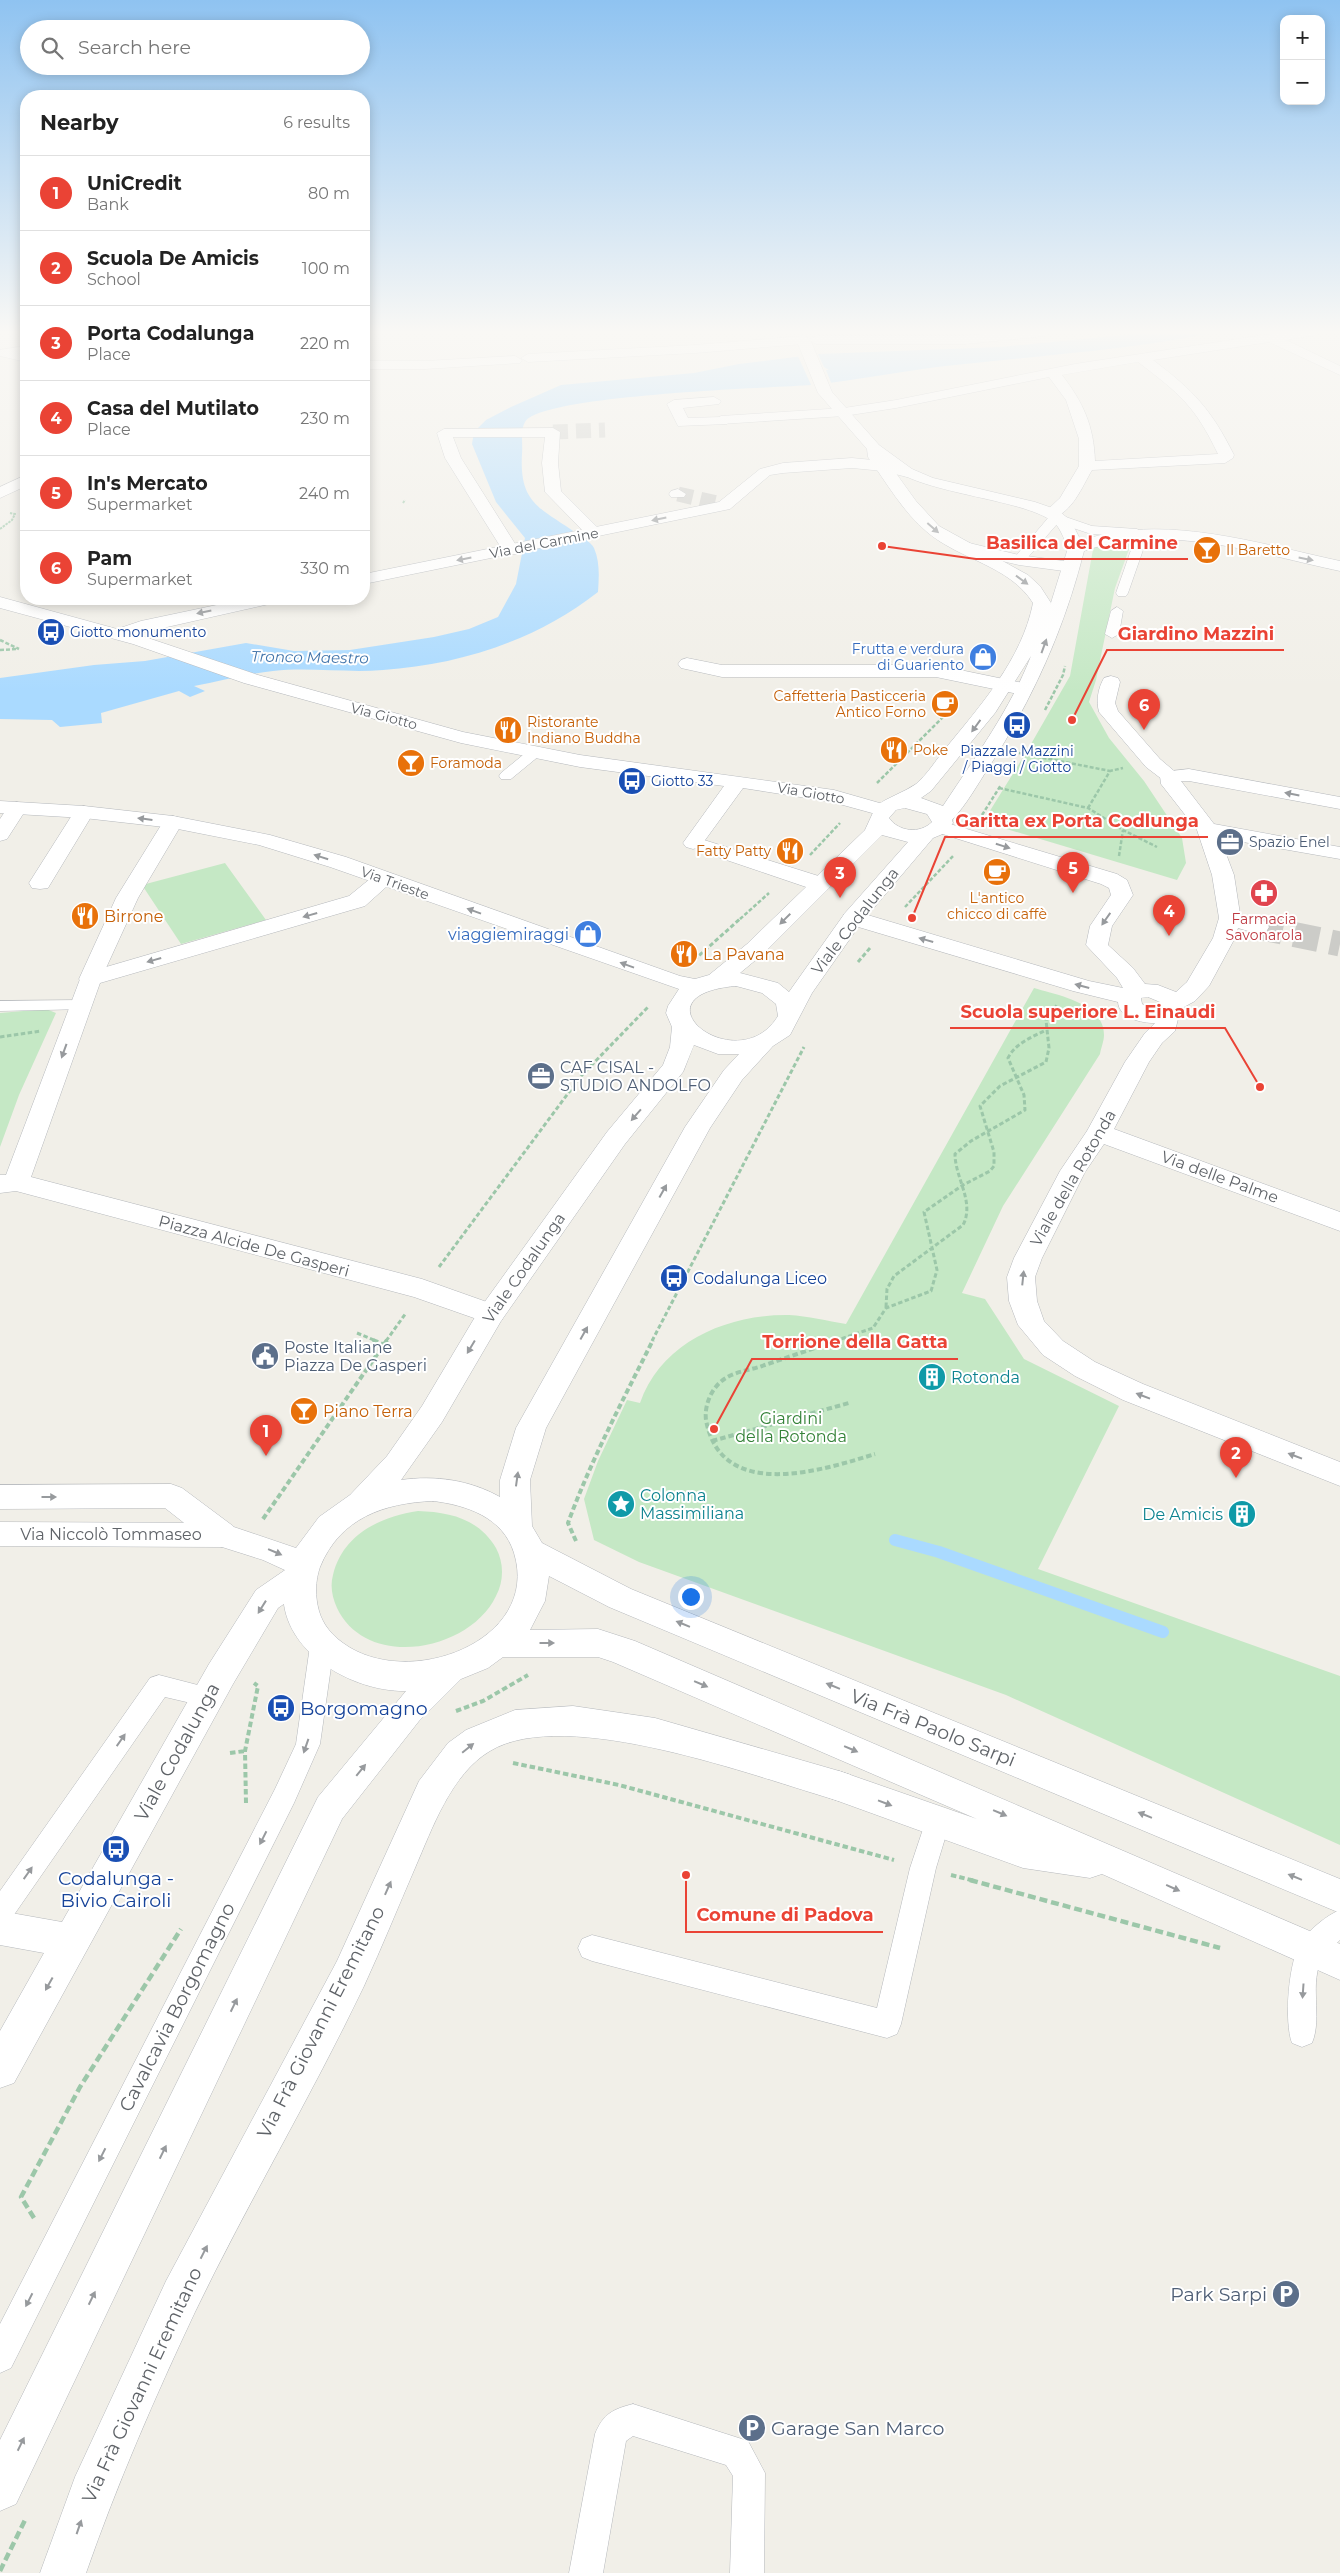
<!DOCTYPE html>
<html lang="en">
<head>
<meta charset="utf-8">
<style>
  body { margin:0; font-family:Montserrat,sans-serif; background:#f6f6f6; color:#222 }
  .controls { position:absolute; right:15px; top:15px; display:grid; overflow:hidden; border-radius:10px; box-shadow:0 2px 12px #0003 }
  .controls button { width:45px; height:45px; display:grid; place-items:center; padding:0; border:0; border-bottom:1px solid #e0e0e0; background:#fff; color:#222; font:25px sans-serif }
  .you { position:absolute; left:690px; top:1596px; width:18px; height:18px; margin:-12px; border:4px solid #fff; border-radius:50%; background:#1a73e8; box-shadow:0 0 0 8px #1a73e833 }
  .badge { display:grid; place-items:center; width:32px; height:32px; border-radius:50%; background:#ea4335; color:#fff; font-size:16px; font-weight:700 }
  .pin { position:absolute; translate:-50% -41px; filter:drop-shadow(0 1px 2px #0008) }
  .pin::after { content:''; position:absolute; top:26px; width:18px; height:15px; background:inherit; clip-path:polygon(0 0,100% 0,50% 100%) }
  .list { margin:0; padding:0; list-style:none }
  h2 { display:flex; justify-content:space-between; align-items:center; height:65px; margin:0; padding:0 20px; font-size:21px }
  h2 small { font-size:16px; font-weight:400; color:#767676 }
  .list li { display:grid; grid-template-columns:32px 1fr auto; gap:15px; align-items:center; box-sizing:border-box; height:75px; padding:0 20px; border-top:1px solid #e0e0e0 }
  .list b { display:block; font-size:19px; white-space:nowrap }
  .list p { margin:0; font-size:16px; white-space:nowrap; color:#767676 }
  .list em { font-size:16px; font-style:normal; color:#767676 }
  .icon { flex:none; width:28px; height:28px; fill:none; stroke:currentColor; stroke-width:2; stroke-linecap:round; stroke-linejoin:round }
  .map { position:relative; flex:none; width:1340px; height:2573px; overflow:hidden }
  .search { position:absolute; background:#fff; box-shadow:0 2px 12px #0003; left:20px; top:20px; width:350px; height:55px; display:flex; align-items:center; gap:12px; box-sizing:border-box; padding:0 18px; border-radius:28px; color:#767676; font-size:19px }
  .panel { position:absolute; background:#fff; box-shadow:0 2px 12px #0003; left:20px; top:90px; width:350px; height:515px; border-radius:20px }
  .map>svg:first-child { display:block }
</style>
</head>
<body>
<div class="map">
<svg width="1340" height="2573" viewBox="0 0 1340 2573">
  <rect width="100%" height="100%" fill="#f1efe8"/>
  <path fill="#c5e8c5" d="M1132,541L1115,588L1096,680L1089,702L1109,738L1144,781L1182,838L1186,863L1177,880L983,822L1027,751L1070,676L1094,544Z
    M225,863L266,920L181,944L142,885Z
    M1034,988C1057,995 1104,1003 1104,1035C1104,1041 1101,1048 1100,1054L1003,1206L962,1293L985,1299L1024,1359L1119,1406L1038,1569L1340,1676V1845L1006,1695L639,1562L594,1540L584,1499L598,1461L627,1400L640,1403C661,1342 727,1314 789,1315C808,1316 827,1321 846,1324Z
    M46,1009L56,1013L19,1095L0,1147V1013Z
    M418,1511C450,1512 479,1519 496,1548C504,1563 504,1581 496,1596C470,1651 367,1671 337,1608C332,1597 330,1586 333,1575C343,1534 380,1517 418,1511Z"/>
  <path fill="#aadaff" d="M1155,332H1217C1131,350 1043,355 955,365C907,370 859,380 811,385C770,388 540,395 525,422C520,430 523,445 522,454C519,504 541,508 576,533C582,537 591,542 594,548C600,562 599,577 598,592C537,640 460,665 383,670C346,673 309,667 273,671C247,674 220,681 194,686L205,691L190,697L179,691L101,713L102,723L60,727L52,720L0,719V678L94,665L145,661L246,643L294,651L350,650L434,637L469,629L498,617L516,584L525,538L496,502L472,444L474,432L486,420L511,407L561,385L694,373L739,364L819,354L1001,347Z"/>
  <path fill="#f1efe8" d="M817,352L824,367L829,370H826L832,385L812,387L797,354Z"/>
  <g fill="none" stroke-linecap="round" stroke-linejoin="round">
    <path stroke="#aadaff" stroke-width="12" d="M895,1540L939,1552L1163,1632"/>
    <path stroke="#ccccc8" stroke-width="15" stroke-dasharray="15 8" stroke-linecap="butt" d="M553,432L605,430
      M678,494L721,504"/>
    <path stroke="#ccccc8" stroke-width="25" stroke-dasharray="25 12" stroke-linecap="butt" d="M1258,927L1340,944"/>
    <defs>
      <path id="service" d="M1060,515L1092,526L1137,529L1143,533L1137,537L1091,534L1058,523L1023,563H1015V557L1048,518Z
        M1137,546L1143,550L1128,593L1126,596H1118L1116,593L1131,550Z
        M1117,607L1123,611L1119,634L1112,638L1105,634L1111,611Z
        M534,749L539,750L541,753L539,756L511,779H501L499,776L501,773L529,750Z
        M81,1000L87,1001L89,1005L87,1009L0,1011V1001Z
        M322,1636L330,1639L334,1646L320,1744L294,1803L11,2368L0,2373V2324L275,1789L296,1744L310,1646L314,1639Z
        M159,1675L217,1690L220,1697L217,1704L208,1707L165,1697L9,1922L0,1925V1891L150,1678Z
        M937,1811L946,1814L950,1822L936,1868L901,2024L897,2034L887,2038L592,1961L582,1957L578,1948L582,1939L592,1935L877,2008L910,1868L928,1814Z
        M1340,1910V1940C1335,1945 1326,1951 1323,1957C1308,1982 1323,2017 1312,2043L1302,2047L1292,2043C1284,2023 1288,1959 1302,1941C1310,1929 1327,1915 1340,1910Z
        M633,2404L748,2441L765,2473L764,2573H730L733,2476L726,2465L633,2436L626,2441L603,2573H569L595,2434C603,2414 613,2409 633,2404Z"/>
      <path id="pedestrian" d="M714,397L721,401L719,404L683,408L688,418L722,417L727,418L729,421L727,424L678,426L667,404L674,400Z
        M553,428L560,432L558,463L561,491L600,530L602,533L600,536H588L545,492L542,463L545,437H453L461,458L519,550L517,554H505L445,458L437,433L444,429Z
        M678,489L686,494L684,497H671L669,494L671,491Z
        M1111,676L1118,678L1120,682L1115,703L1118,711L1160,759L1180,776L1177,780H1163L1146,767L1099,712C1096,701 1098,688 1104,678Z
        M173,816L180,818L183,822L138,898L101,979L98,984L90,986L82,984L79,979L116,898L163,822L166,818Z
        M704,840L828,879L831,884L828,889L820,890L812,889L697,850L693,846L697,842Z"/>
      <path id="minor" d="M1005,332H1052L1045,336L965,344H816L809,340L803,344L695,353L528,362L521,358L528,354L695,345L803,336L809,340L816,336H965Z
        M1284,332H1317L1315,335L1286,340L1340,366V375L1269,342L1153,360C1194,391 1211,409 1234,455L1233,458L1225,463L1092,470C1082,487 1072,513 1052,518L1044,513L1060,498L1079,466V439L1066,400L1049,377L896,408L844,416L721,424L714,420L721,416L844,408L896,400L1075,364ZM1138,362C1180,394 1195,406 1218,454L1095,461C1094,426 1083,402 1062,375Z
        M26,346V362L0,356V350Z
        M515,356L522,360L520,363L425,369H364V361H425Z
        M852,458L883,461L912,469L915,472L907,477L883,471L852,468L783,473L770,475L730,509L364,584V574L719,502L760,469L783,463Z
        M26,475V486L0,498V487Z
        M965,542L1019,555L1071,562L1077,563L1079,567L1077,571L1071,572L1019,565L959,551L957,547L959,543Z
        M0,597L117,629L141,621L245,599H278L275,603L269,604L136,634L258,675L463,732L580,755L834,790L890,806L893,810L890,814L883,816L832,802L743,788L700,847L693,849L686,847L683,843L724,786L580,767L461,743L244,683L133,644L0,608Z
        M687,658L722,665H936L1023,683L1030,685L1032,689L1030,693L1023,695L936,677H722L681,668L678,664L681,660Z
        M1189,769L1340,797V809L1189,781H1181L1214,824L1340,847V859L1220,838L1234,875L1240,914L1266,922L1269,927L1266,932L1258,934L1238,928L1235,938L1209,986L1195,1001L1184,1007L1179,1015L1175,1031L1162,1043L1149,1062L1114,1129L1340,1212V1231L1104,1144L1085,1172L1042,1258L1035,1277L1037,1301L1044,1321L1063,1341L1095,1362L1143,1384L1340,1462V1486L1123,1400L1075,1376L1043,1355L1018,1325L1009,1301L1007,1277L1014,1258L1060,1171L1087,1131L1125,1062L1145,1033L1155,1023C1141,1023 1119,1018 1118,1002L1073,991L845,923L842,918L845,913L853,911L861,913L1089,981L1123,988L1117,978L1086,945L1090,926L1111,895L1109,888L1101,884L933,831L930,827L933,823L940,821L1117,874L1127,880L1133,895L1112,926L1108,945L1133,968L1145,984L1158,985L1176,992L1187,982L1213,938L1219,918L1212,875L1197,830L1161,784L1160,776L1163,772ZM1148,997L1160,1002L1161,1006L1150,1009L1142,1004L1141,998Z
        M17,802L24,804L27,808L7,839L0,841V819L10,804Z
        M84,806L91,808L94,812L51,883L48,888L40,889L32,888L29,883L74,812L77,808Z
        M384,873L392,874L395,879L365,906L100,983L31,1177L422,1279L501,1307L505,1314L501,1321L491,1324L414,1297L16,1191L0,1193V1175H6L82,974L349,896L376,874Z
        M171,1484L182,1488L233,1526L238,1535L233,1544L222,1547L211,1544L165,1508L0,1509V1485Z
        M299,1564L310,1568L315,1577L310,1586L278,1608L233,1684L14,2083L0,2088V2031L44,1953L0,1945V1911L62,1922L209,1664L256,1590L288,1568Z
        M573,1706L655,1718L839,1771L851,1775L856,1786L851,1797L839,1801C756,1777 566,1705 490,1751C451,1774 432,1829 415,1868C398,1907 382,1947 364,1986C311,2097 248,2202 195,2312C155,2397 117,2484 86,2573H40L75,2477L166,2281L337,1961L419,1781L448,1743L466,1730L515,1710Z"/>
      <path id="tertiary" d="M803,335L810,339L832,392L879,445L912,469L933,478L1035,502L1058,510L1071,521L1081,541C1160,512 1260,544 1340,561V571C1259,554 1165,522 1084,551C1064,630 1033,698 989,767C977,785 967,804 952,820L953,823L945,833L933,838L861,923L812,993L790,1035L773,1046L742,1080L710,1128L546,1428L530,1480L532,1526L542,1543L631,1589L1340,1879V1913L609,1607L549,1576L545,1601L530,1630L598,1629L635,1641L1340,1944V1980L1102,1874L1090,1878L1023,1868L827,1797L822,1786L827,1775L839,1771L977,1819L613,1662L598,1657H503L488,1668L461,1679L419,1721L342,1819L16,2504L0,2511V2440L318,1797L406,1691C345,1692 265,1641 287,1571L263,1560L222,1547L0,1546V1522L222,1523L296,1548L319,1517L350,1495L387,1456L422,1406L481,1307L607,1132L663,1065L670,1047L672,1027L666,1013L668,1006L679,989L330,867L259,845L173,828L84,818L0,813V801L84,806L173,816L270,835L346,857L680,976L695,979L709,975L747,944L865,830L876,806C888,797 903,793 916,784C927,775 936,760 945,749C981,705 1022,659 1033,603C1009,565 960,560 927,532C903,512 886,482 868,457L867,449L818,393L796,339ZM893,469C929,496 1039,500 1058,527C1062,533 1065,541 1068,548L1050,606L1051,603L1040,586L1028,575L939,526L916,501ZM1031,656C1011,708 976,756 945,803L943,806L921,798L931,791L995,713ZM905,808L927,814L932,822C920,834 899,832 889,818L896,810ZM882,835L908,842L845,913L789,992L778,983L740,973L763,954ZM736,986L762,993L776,1004L778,1016C738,1082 628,995 736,986ZM694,1045L718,1054H739L724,1070L685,1127L516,1428L500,1480V1497C470,1480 435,1475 401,1480L442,1422L501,1321L625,1144L683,1072ZM433,1501C466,1505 503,1517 514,1553C541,1641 408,1691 343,1643C332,1635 323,1625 319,1611C315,1597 315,1581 320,1567C340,1518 384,1503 433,1501Z"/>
    </defs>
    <use href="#service" stroke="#b5b8bc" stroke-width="1"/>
    <use href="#pedestrian" stroke="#b5b8bc" stroke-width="1"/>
    <use href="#minor" stroke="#b5b8bc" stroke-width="1"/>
    <use href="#tertiary" stroke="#b5b8bc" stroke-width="1"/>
    <path stroke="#9cc7a9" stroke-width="2" stroke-dasharray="2.5 1" stroke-linecap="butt" d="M403,503L405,500
      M0,529L12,520L15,514L10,513"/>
    <path stroke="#9cc7a9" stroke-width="2.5" stroke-dasharray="4 2" stroke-linecap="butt" d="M0,640L19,649
      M0,650L18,649
      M1045,710L1063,675L1065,666
      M1019,753L1110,771
      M877,783L955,705
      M999,788L1088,808L1123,830L1157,847
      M1088,808L1110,771L1123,768
      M982,815L1001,785
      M810,855L840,823
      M1119,856L1123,830
      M905,907L954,855
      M740,919L769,893"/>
    <path stroke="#9cc7a9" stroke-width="3" stroke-dasharray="4.5 2.5" stroke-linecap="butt" d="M694,960L741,918
      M858,962L870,948
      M0,1037L41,1031
      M439,1267L581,1076L649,1006
      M886,1307L887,1289L894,1276L963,1225C975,1202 955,1178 955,1154L971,1141L1025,1110L1024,1095L1008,1058C1015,1044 1030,1038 1044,1031
      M357,1333L376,1341
      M386,1341L406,1313
      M652,1341L804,1047
      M835,1341L873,1328L886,1308L931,1291L937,1270L924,1212L963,1185L990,1171L994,1166V1152L980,1106L1000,1086L1046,1062L1049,1048L1046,1020L1057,1005"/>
    <path stroke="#9cc7a9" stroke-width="4" stroke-dasharray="5.5 3" stroke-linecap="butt" d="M373,1340L385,1345
      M838,1340C812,1349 785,1358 759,1367C749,1370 735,1372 726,1378C712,1386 704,1405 706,1420C721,1503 823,1470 875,1454
      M712,1441L849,1403
      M263,1519L387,1340
      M576,1541L568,1523C591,1460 623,1400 653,1340
      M456,1711L483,1701L528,1675
      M230,1753L245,1751
      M513,1763L619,1785L894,1860
      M246,1803L245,1751L258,1686L254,1683
      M951,1875L975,1881"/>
    <path stroke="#9cc7a9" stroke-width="4.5" stroke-dasharray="8 4" stroke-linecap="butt" d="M970,1880L1220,1948
      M34,2218L21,2197L80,2087L181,1929
      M0,2571L25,2520"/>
    <use href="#service" fill="#fff" fill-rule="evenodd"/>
    <use href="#pedestrian" fill="#fff" fill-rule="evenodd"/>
    <use href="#minor" fill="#fff" fill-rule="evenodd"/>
    <use href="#tertiary" fill="#fff" fill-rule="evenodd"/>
  </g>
  <defs><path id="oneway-solid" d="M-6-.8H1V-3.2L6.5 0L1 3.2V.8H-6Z" transform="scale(1.25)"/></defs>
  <g fill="#979a9d">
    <use href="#oneway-solid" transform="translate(659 519) rotate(168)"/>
    <use href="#oneway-solid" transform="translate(933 528) rotate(41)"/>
    <use href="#oneway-solid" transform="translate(464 559) rotate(169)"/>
    <use href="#oneway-solid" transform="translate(1306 559) rotate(11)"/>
    <use href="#oneway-solid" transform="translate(1022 580) rotate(36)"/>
    <use href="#oneway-solid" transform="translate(204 612) rotate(168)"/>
    <use href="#oneway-solid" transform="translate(1044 646) rotate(-70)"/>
    <use href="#oneway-solid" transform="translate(976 726) rotate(126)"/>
    <use href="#oneway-solid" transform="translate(1292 794) rotate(-169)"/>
    <use href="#oneway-solid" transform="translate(145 819) rotate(-173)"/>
    <use href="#oneway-solid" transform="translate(1003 846) rotate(17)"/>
    <use href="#oneway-solid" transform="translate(321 857) rotate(-163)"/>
    <use href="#oneway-solid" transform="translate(474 911) rotate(-160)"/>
    <use href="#oneway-solid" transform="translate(310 915) rotate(164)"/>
    <use href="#oneway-solid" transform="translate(785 919) rotate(135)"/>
    <use href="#oneway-solid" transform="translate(1106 919) rotate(125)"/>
    <use href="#oneway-solid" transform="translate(926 940) rotate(-164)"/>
    <use href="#oneway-solid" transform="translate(154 960) rotate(164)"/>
    <use href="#oneway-solid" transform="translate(627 965) rotate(-160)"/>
    <use href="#oneway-solid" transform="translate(1082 986) rotate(-165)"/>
    <use href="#oneway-solid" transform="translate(64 1051) rotate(110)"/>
    <use href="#oneway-solid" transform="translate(636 1115) rotate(131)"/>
    <use href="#oneway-solid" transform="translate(663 1191) rotate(-61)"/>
    <use href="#oneway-solid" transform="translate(1023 1278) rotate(-84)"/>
    <use href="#oneway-solid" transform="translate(584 1333) rotate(-61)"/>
    <use href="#oneway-solid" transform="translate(471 1347) rotate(121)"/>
    <use href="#oneway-solid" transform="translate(1143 1396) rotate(-159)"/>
    <use href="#oneway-solid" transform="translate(1295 1456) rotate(-159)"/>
    <use href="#oneway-solid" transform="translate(517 1479) rotate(-82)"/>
    <use href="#oneway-solid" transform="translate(49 1497)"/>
    <use href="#oneway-solid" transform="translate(275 1552) rotate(23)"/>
    <use href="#oneway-solid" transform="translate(262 1607) rotate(122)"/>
    <use href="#oneway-solid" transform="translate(683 1624) rotate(-158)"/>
    <use href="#oneway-solid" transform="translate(547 1643)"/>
    <use href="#oneway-solid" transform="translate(701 1684) rotate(23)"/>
    <use href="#oneway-solid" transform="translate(833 1686) rotate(-158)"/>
    <use href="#oneway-solid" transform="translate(121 1740) rotate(-55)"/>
    <use href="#oneway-solid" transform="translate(306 1746) rotate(109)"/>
    <use href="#oneway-solid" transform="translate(468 1748) rotate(-39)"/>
    <use href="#oneway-solid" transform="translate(851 1749) rotate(23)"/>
    <use href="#oneway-solid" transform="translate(361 1770) rotate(-51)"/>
    <use href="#oneway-solid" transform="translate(885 1803) rotate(21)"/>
    <use href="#oneway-solid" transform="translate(1000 1813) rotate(23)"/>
    <use href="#oneway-solid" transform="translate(1145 1815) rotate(-158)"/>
    <use href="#oneway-solid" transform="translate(263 1838) rotate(117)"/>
    <use href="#oneway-solid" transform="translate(28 1873) rotate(-55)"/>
    <use href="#oneway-solid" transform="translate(1295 1877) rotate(-158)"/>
    <use href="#oneway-solid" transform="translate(388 1888) rotate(-66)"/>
    <use href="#oneway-solid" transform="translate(1173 1888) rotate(24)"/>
    <use href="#oneway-solid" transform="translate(49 1984) rotate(119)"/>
    <use href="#oneway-solid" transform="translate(1303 1991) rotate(94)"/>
    <use href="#oneway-solid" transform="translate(234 2005) rotate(-64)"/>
    <use href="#oneway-solid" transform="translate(163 2152) rotate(-64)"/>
    <use href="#oneway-solid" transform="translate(102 2155) rotate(117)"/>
    <use href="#oneway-solid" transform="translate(204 2252) rotate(-63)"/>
    <use href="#oneway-solid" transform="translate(92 2298) rotate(-64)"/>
    <use href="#oneway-solid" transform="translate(29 2300) rotate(117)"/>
    <use href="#oneway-solid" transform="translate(21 2444) rotate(-64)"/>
    <use href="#oneway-solid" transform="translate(79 2527) rotate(-71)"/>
  </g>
  <linearGradient id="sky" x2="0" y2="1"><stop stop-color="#8fc3f1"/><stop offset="0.48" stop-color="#f9f8f5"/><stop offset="1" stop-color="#f9f8f5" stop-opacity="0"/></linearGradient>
  <rect width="1340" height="692" fill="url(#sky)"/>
  <defs>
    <symbol id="bar-disc" viewBox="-11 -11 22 22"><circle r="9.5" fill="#e8710a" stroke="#fff"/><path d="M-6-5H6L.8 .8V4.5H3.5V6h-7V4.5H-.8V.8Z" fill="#fff"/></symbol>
    <symbol id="bus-disc" viewBox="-11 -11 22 22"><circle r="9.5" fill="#1a4fb4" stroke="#fff"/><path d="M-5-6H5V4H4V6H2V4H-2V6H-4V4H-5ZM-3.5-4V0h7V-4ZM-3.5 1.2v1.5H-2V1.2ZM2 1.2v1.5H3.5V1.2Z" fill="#fff"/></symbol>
    <symbol id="shop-disc" viewBox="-11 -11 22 22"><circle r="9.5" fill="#3f7fe0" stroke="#fff"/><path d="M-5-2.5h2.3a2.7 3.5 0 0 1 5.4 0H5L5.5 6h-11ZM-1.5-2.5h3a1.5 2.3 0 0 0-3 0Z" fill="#fff"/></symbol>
    <symbol id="cafe-disc" viewBox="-11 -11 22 22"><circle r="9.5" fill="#e8710a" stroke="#fff"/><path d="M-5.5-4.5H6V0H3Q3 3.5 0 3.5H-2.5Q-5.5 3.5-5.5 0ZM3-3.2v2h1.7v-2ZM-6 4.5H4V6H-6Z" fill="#fff"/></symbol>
    <symbol id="restaurant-disc" viewBox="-11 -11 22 22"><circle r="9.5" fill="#e8710a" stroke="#fff"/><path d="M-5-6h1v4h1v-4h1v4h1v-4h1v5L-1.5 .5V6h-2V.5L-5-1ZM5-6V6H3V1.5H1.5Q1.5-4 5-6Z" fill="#fff"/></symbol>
    <symbol id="office-disc" viewBox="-11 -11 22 22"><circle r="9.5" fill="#5c6f8a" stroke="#fff"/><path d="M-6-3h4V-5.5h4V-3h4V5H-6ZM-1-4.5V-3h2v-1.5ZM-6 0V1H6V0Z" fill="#fff"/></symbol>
    <symbol id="pharmacy-disc" viewBox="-11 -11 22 22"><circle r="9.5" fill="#e0444e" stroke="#fff"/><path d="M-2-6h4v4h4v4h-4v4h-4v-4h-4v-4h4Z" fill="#fff"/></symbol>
    <symbol id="civic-disc" viewBox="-11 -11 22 22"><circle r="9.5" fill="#5c6f8a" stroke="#fff"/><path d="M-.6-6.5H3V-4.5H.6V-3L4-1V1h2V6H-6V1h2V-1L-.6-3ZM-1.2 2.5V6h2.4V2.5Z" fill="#fff"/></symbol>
    <symbol id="building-disc" viewBox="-11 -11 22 22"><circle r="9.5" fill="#0f9aa8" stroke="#fff"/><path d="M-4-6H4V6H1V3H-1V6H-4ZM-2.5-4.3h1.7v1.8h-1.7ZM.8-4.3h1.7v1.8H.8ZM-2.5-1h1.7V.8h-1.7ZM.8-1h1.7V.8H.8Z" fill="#fff"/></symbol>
    <symbol id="sight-disc" viewBox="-11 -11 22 22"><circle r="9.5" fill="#0f9aa8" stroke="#fff"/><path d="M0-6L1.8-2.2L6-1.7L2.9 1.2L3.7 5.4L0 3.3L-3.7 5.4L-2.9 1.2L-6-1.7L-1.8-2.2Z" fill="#fff"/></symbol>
    <symbol id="parking-disc" viewBox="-11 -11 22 22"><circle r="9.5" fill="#5c6f8a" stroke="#fff"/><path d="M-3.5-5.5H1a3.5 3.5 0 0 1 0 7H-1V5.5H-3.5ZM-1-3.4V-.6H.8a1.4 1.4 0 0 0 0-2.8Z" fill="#fff"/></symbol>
  </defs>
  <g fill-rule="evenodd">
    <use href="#bar-disc" x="1191" y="534" width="32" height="32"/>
    <use href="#bus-disc" x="35" y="616" width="32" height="32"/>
    <use href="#shop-disc" x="967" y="641" width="32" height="32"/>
    <use href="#cafe-disc" x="929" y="688" width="32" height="32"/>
    <use href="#bus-disc" x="1001" y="709" width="32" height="32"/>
    <use href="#restaurant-disc" x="492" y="714" width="32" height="32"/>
    <use href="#restaurant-disc" x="878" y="734" width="32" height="32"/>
    <use href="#bar-disc" x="395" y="747" width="32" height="32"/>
    <use href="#bus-disc" x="616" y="765" width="32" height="32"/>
    <use href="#office-disc" x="1214" y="826" width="32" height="32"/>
    <use href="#restaurant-disc" x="774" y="835" width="32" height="32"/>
    <use href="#cafe-disc" x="981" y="856" width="32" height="32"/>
    <use href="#pharmacy-disc" x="1248" y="877" width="32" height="32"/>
    <use href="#restaurant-disc" x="69" y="900" width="32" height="32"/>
    <use href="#shop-disc" x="572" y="918" width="32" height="32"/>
    <use href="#restaurant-disc" x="668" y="938" width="32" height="32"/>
    <use href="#office-disc" x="525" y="1060" width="32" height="32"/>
    <use href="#bus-disc" x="658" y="1262" width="32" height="32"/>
    <use href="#civic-disc" x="249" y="1340" width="32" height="32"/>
    <use href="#building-disc" x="916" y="1361" width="32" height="32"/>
    <use href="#bar-disc" x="288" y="1395" width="32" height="32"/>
    <use href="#sight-disc" x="605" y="1488" width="32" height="32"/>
    <use href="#building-disc" x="1226" y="1498" width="32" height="32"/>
    <use href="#bus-disc" x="265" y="1692" width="32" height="32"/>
    <use href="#bus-disc" x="100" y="1833" width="32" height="32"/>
    <use href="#parking-disc" x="1270" y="2278" width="32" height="32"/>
    <use href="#parking-disc" x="736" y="2412" width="32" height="32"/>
  </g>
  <g text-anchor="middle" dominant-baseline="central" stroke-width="4" stroke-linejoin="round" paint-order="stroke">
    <g font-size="14" fill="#5f6368" stroke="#fff">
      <text transform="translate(544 543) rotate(-11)">Via del Carmine</text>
      <text transform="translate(384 716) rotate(15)">Via Giotto</text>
      <text transform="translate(811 793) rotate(10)">Via Giotto</text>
      <text transform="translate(395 883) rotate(20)">Via Trieste</text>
    </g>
    <g font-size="14" fill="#c56008" stroke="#fff" text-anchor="start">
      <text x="1226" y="550">Il Baretto</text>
      <text x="926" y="696" text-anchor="end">Caffetteria Pasticceria<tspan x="926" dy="16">Antico Forno</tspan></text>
      <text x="527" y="722">Ristorante<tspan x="527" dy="16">Indiano Buddha</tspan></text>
      <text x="913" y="750">Poke</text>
      <text x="430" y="763">Foramoda</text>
      <text x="771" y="851" text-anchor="end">Fatty Patty</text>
      <text x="997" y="898" text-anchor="middle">L'antico<tspan x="997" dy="16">chicco di caffè</tspan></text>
    </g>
    <g font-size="14" fill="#164399" stroke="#fff" text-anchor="start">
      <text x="70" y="632">Giotto monumento</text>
      <text x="1017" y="751" text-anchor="middle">Piazzale Mazzini<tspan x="1017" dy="16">/ Piaggi / Giotto</tspan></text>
      <text x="651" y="781">Giotto 33</text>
    </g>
    <g font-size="14" fill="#366cbe" stroke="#fff" text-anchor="end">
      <text x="964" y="649">Frutta e verdura<tspan x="964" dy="16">di Guariento</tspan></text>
    </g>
    <g font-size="14" fill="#4e5e75" stroke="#fff" text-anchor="start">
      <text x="1249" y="842">Spazio Enel</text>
    </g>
    <g font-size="14" fill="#be3a42" stroke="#fff">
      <text x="1264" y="919">Farmacia<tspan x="1264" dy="16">Savonarola</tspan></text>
    </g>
    <g font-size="15" font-style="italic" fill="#4174aa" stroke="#fff">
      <text transform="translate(310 657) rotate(1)">Tronco Maestro</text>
    </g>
    <g font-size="16" fill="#c56008" stroke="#fff" text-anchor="start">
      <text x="104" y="916">Birrone</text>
      <text x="703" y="954">La Pavana</text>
      <text x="323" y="1411">Piano Terra</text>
    </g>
    <g font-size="16" fill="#5f6368" stroke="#fff">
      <text transform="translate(855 921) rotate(-52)">Viale Codalunga</text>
      <text transform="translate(1220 1177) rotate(20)">Via delle Palme</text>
      <text transform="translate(1073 1178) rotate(-60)">Viale della Rotonda</text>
      <text transform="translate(254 1246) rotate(15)">Piazza Alcide De Gasperi</text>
      <text transform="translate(524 1268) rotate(-55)">Viale Codalunga</text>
      <text x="111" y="1534">Via Niccolò Tommaseo</text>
    </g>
    <g font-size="16" fill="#366cbe" stroke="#fff" text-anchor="end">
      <text x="569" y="934">viaggiemiraggi</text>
    </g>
    <g font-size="16" fill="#4e5e75" stroke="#fff" text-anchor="start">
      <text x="560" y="1067">CAF CISAL -<tspan x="560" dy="18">STUDIO ANDOLFO</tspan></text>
      <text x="284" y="1347">Poste Italiane<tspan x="284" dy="18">Piazza De Gasperi</tspan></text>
    </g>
    <g font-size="16" fill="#164399" stroke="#fff" text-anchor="start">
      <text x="693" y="1278">Codalunga Liceo</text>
    </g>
    <g font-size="16" fill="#0d838f" stroke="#fff" text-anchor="start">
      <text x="951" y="1377">Rotonda</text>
      <text x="640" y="1495">Colonna<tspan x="640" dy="18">Massimiliana</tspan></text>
      <text x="1223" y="1514" text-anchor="end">De Amicis</text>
    </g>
    <g font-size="16" fill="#348238" stroke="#fff">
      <text x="791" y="1418">Giardini<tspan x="791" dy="18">della Rotonda</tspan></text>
    </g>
    <g font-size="19" fill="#164399" stroke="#fff" text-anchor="start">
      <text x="300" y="1708">Borgomagno</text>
      <text x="116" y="1878" text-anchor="middle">Codalunga -<tspan x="116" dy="22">Bivio Cairoli</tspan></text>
    </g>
    <g font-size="19" fill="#5f6368" stroke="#fff">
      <text transform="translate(933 1728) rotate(22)">Via Frà Paolo Sarpi</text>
      <text transform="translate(177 1752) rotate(-61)">Viale Codalunga</text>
      <text transform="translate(177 2007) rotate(-63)">Cavalcavia Borgomagno</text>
      <text transform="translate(321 2022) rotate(-63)">Via Frà Giovanni Eremitano</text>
      <text transform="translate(142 2385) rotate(-65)">Via Frà Giovanni Eremitano</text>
    </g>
    <g font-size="19" fill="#4e5e75" stroke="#fff" text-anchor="end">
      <text x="1267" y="2294">Park Sarpi</text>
      <text x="771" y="2428" text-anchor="start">Garage San Marco</text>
    </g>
  </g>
  <path fill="none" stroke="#ea4335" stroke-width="2" d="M882 546L976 559H1188M1072 720L1107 650H1284M912 918L945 837H1208M1260 1087L1225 1028H950M714 1429L752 1359H958M686 1875L686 1932H883"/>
  <g fill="#ea4335" stroke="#fff" stroke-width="2">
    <circle cx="882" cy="546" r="5"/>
    <circle cx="1072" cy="720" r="5"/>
    <circle cx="912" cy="918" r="5"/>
    <circle cx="1260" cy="1087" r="5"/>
    <circle cx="714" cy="1429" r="5"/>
    <circle cx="686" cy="1875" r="5"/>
  </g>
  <g font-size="18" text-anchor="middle" font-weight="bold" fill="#ea4335" stroke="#fff" stroke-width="4" stroke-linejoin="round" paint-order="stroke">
    <text x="1082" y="549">Basilica del Carmine</text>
    <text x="1196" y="640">Giardino Mazzini</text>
    <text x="1077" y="827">Garitta ex Porta Codlunga</text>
    <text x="1088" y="1018">Scuola superiore L. Einaudi</text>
    <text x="855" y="1348">Torrione della Gatta</text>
    <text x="785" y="1921">Comune di Padova</text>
  </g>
</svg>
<div class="controls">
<button>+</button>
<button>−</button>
</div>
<div class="you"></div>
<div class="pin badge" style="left:266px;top:1456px">1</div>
<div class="pin badge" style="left:1236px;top:1478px">2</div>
<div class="pin badge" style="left:840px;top:898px">3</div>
<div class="pin badge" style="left:1169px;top:936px">4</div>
<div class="pin badge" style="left:1073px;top:893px">5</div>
<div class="pin badge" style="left:1144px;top:730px">6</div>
<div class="search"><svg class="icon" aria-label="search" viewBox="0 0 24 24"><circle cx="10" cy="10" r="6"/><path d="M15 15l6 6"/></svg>Search here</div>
<section class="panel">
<h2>Nearby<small>6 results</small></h2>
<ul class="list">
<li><span class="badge">1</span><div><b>UniCredit</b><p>Bank</p></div><em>80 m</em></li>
<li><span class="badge">2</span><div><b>Scuola De Amicis</b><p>School</p></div><em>100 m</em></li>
<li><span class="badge">3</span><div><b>Porta Codalunga</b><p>Place</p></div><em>220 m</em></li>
<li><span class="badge">4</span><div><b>Casa del Mutilato</b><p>Place</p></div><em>230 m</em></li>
<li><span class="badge">5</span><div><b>In's Mercato</b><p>Supermarket</p></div><em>240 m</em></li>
<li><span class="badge">6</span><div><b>Pam</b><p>Supermarket</p></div><em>330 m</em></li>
</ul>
</section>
</div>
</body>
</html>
